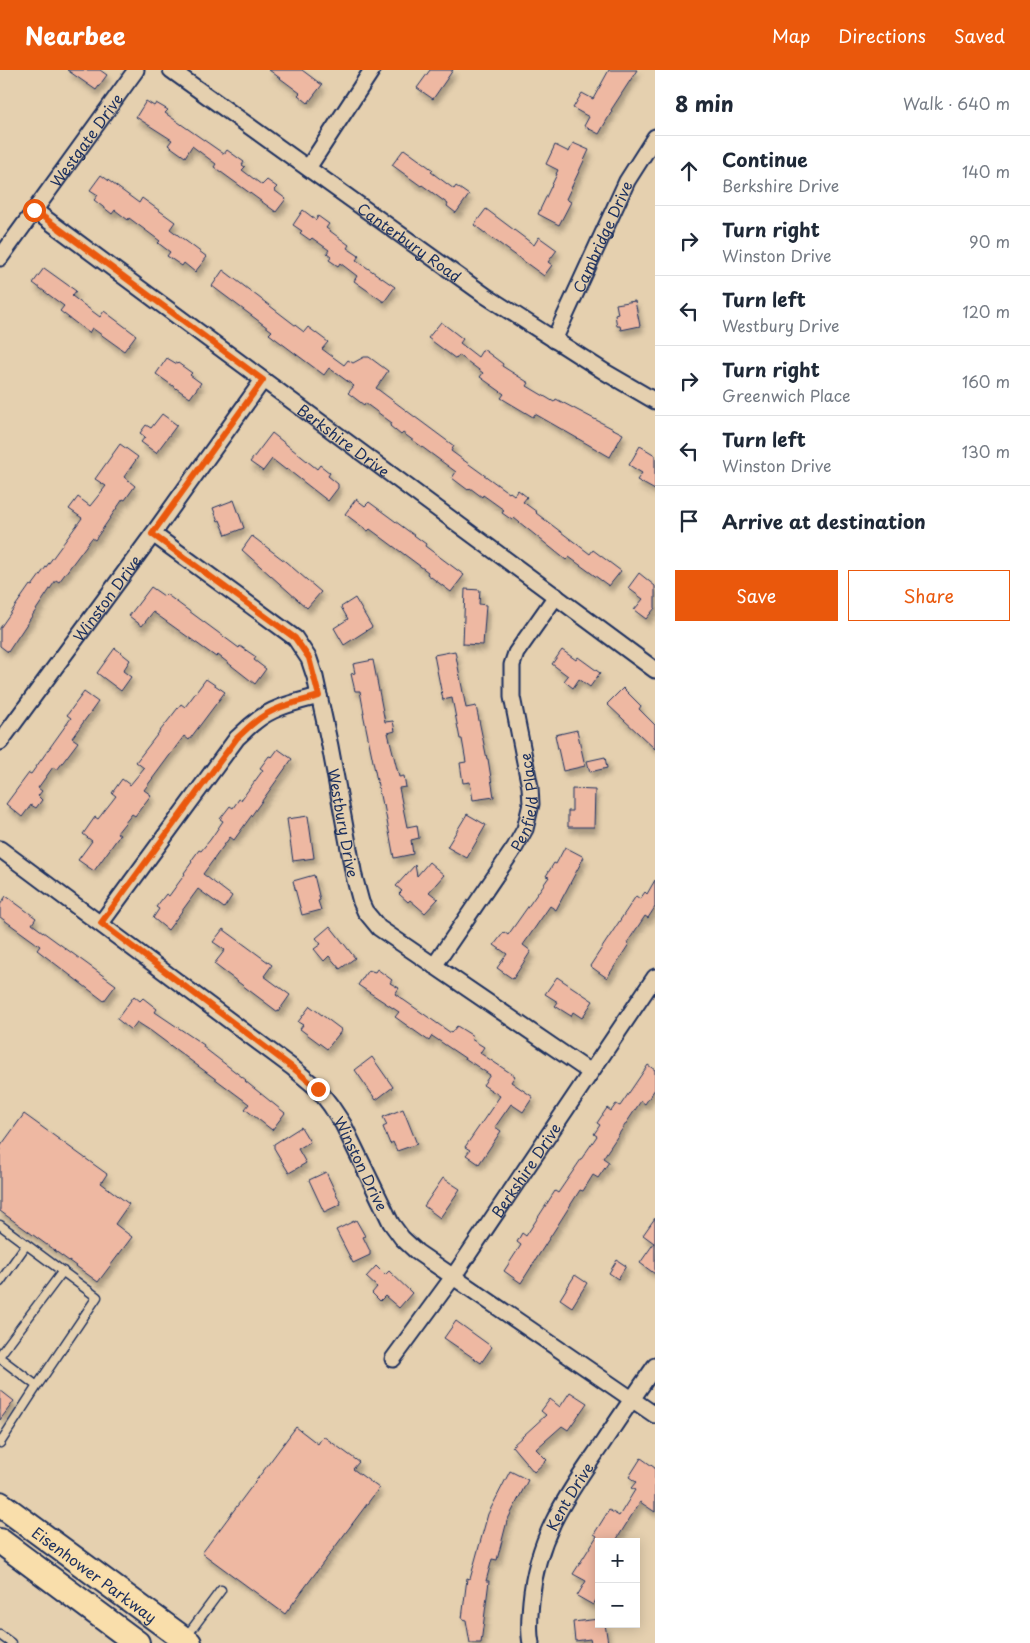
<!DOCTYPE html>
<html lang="en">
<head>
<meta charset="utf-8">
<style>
  body { margin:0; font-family:"Playpen Sans",sans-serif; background:#f2f2f3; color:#1f2937 }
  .controls { position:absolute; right:15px; bottom:15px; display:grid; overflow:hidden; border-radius:0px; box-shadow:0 2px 12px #0003 }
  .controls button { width:45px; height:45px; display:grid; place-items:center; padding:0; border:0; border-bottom:1px solid #e0e1e3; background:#fff; color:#1f2937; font:25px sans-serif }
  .stop { position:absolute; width:15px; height:15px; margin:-11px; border:4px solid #ea580c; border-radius:50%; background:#fff }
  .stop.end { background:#ea580c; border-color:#fff; box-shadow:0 1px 5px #0008 }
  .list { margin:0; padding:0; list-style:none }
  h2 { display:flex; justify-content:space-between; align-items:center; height:65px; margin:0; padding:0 20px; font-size:21px }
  h2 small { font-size:16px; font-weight:400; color:#747a83 }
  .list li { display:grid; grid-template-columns:32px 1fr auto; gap:15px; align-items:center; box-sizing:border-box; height:70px; padding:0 20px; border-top:1px solid #e0e1e3 }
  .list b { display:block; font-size:19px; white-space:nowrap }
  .list p { margin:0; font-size:16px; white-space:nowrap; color:#747a83 }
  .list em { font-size:16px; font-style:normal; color:#747a83 }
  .actions { display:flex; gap:10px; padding:15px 20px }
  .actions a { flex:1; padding:11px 0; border:1px solid #ea580c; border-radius:0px; text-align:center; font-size:18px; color:#ea580c }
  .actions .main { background:#ea580c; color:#fff }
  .icon { flex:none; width:28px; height:28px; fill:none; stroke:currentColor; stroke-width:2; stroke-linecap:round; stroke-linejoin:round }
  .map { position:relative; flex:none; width:655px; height:1573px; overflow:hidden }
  header { display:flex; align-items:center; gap:30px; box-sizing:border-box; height:70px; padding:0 25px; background:#ea580c; color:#fff }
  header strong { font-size:24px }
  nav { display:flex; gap:28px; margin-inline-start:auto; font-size:18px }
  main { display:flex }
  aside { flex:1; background:#fff }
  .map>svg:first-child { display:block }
</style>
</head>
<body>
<header>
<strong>Nearbee</strong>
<nav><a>Map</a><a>Directions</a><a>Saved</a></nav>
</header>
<main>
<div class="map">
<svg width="655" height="1573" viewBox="0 0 655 1573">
  <defs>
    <filter id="shadow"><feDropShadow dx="3" dy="5.5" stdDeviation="2.5" flood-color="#0004"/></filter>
  </defs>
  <rect width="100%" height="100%" fill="#e5d0af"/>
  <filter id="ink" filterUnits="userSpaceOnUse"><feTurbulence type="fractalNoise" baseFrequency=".02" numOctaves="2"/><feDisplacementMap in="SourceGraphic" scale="10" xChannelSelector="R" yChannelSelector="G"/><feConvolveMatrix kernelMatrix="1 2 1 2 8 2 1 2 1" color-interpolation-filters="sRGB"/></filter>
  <g filter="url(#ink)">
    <path fill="#eeb8a2" stroke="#1b2f5e" filter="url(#shadow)" d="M67,0H100L107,5L96,20Z
      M269,0H302L322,15L308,33L298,25L300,23Z
      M430,0H453L433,29L417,18Z
      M609,0H637L611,40L612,41L599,64L584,56L589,47L573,38L582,23L593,29Z
      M146,31L154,36L156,33L168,40L165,43L224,84L227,80L244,92L242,95L245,97L242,100L262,115L267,110L277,117L274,120L286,129L276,142L214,97L216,94L192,76L185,87L168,75L172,70L136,47Z
      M573,73L589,80L566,129L571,132L559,155L538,144L557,104H556L558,100L546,94L555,75L569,82Z
      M404,79L433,100L431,102L454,119L456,116L469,125L456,143L447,136L448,134L422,115L421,116L392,95Z
      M101,105L139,133L142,128L175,152L170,159L207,187L195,202L184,193L182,196L167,186L170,182L158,173L160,171L129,148L128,150L115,140L112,144L94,130L98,125L90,120Z
      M486,139L534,175L539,167L557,180L548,192L552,195L544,206L474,155Z
      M303,140L316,150L318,146L329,154L326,158L349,175L347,178L359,186L356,190L395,217L384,232L354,211L357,206L340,193L338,196L329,190L331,186L327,183L329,180L312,168L310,170L300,163L302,161L293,155Z
      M44,198L76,221L72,226L100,247L104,241L136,265L124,281L92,258L89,263L60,241L64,236L33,213Z
      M223,200L304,262L308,257L328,272L322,279L344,295L348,290L353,293L364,287H369L388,301L376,318L454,376L451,381L509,423L510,422L514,425L518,420L527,427L523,432L537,442L536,443L590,484L593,480L621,501L609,516L569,487L566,490L514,448L512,450L502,443L504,440L483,425L482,427L470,418L468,420L452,408L456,402L403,363L401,365L390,356L392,353L365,333L364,335L348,323L354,316L329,298L324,305L269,264L272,261L212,216Z
      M635,231L640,256L621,260L620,256H617L615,245L618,244L616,234Z
      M441,252L463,269L460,273L478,287L483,279L503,294L502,296L529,313L527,316L554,332L556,329L623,364L610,387L535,344L533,347L501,328L504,324L480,307L483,303L459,285L456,289L428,268Z
      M167,288L177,294L178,293L192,303L190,305L201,313L190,328L156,304Z
      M162,344L177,355L156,383L141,372L145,367L140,363L146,355L151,358Z
      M272,363L317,399L320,395L330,403L328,406L338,414V418L328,431L287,399L286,400L272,389L263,401L250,392Z
      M120,374L138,387L124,407L135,416L125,430L123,429L95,470L92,468L59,512L56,510L8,582L0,576V558L30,515L32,516L82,448L69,439L78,427L90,436L106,416L95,409Z
      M640,376L655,385V420L637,410L642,403L629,395Z
      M356,429L365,436L369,432L426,474L425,476L464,505L451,522L427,504L428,502L370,459L368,461L345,444Z
      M234,430L244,458L226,465L220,450L218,451L213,438Z
      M252,466L286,492L321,522L307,538L242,480Z
      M639,503L655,516V538L646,549L634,540L643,529L628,518Z
      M151,517L164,526L166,524L239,578L240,576L256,587L254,590L266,599L255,614L218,585L216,587L153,542L142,556L129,546Z
      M465,519L480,520L479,534L486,535L483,575L463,574Z
      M355,528L372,557L344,575L334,558L348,549L341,537Z
      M115,578L130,590L123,601L131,607L121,621L97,603Z
      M562,580L576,590L578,587L600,603L590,617L579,609L573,618L564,611L568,606L552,594Z
      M455,581L466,638L476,636L487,689H488L494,727L473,730L470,712L463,713L460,693L466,692L462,669H460L452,628L443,630L434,585Z
      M373,590L385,652L393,651L395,661L388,663L399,707L404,706L406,717L399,718L407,757L417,755L419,768L411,770L413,784L394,788L384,735H382L363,643H364L360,621H355L351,604L355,603L353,594Z
      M206,609L225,622L189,670L184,666L144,720L151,725L135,746L132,744L117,763L120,765L94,801L78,790L92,771L83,764L95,747L98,749L116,726L112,723L122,709L130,715L144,698L136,692L181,634L185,637Z
      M623,618L641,636L639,639L655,655V679L607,634Z
      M84,622L98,632L72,668L78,672L57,700L53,697L38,718L42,721L38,726L42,730L36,738L31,735L22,747L6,734L29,703L31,704L71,648L67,645Z
      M577,660L585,696L563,701L555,665Z
      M278,679L292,689L234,770L230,767L203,804L232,826L224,838L198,819L168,860L153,848L159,839L156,837L166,824L169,826L185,804L184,803L192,792L191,791L199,780L201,781L210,770L223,751L220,749L230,736L233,738L239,729L241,730L263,700L260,698L269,686L272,687Z
      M605,687L607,698L590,702L587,691Z
      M572,719L595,720L594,757H568V741H572Z
      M467,744L486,755L467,788L447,777Z
      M308,746L314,788L293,791L287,749Z
      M565,777L584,787L556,840L550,836L523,875L531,881L513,909L497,898L507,884L494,875L504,862L508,865L549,807L546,806L554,793L556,794Z
      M429,792L444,805L429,822L438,829L425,843L410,830L408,832L399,824L402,821L396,816L415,795L417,806Z
      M314,805L320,830L318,831L321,840L302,845L293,811Z
      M655,810V837L648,848L645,846L627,873L629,874L607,908L590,896L636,826L640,829L645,822L647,824Z
      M6,826L36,848L32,854L116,915L104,931L37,880L40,876L0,847V835Z
      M330,856L355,888L340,899L329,886L324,891L314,879L321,874L316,868Z
      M223,859L272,895L264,906L290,925L278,942L214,894L225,880L213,872Z
      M377,899L392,910L390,913L399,918L395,924L451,963L457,956L473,966L471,969L484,977L480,983L515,1006L511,1012L533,1027L523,1042L511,1034L495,1057L501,1061L479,1094L466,1085L470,1080L465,1077L500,1026L483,1015L490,1005L432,966L429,971L395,947L399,942L358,915L368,900L375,902Z
      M557,907L593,931L582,948L573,942L571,946L555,936L558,932L545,924Z
      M134,926L140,931L143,928L157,939L155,942L204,975L203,977L246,1010L245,1011L285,1043L272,1060L245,1039L249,1034L151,961L137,952L131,960L117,949Z
      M310,936L342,960L327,979L300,959L303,955L298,952Z
      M372,987L393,1017L376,1030L355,1000Z
      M648,995L655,1000V1019L645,1034L641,1031L603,1088L609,1092L598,1108L593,1105L583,1121L580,1120L521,1213L504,1201L521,1175L517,1172L522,1163L526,1166L555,1121L558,1123L597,1066L594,1064L600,1055L597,1053L607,1038L611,1041L616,1034L620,1036Z
      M403,1039L417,1074L397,1081L393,1072L390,1074L383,1057L387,1055L383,1047Z
      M24,1044L107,1104L101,1113L129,1134L115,1154L132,1167L98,1212L0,1141V1077Z
      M301,1057L310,1072L298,1079L306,1093L289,1103L274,1078V1074Z
      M326,1102L341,1134L324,1142L309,1110Z
      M443,1108L460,1119L440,1148L424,1136Z
      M655,1148V1204L640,1193L654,1173L643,1165Z
      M356,1150L365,1166L363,1167L370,1181V1185L353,1193L336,1160Z
      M617,1190L626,1196L618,1209L609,1203Z
      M376,1196L385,1205L389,1201L412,1223L399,1238L385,1226L380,1231L372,1223L377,1217L366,1207Z
      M575,1205L587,1213L572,1237L560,1229Z
      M456,1251L492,1277L481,1293L444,1268Z
      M0,1320L14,1331L0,1350Z
      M570,1322L587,1333L568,1360L562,1356L536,1379L547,1390L534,1402L512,1376L546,1345L541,1341L550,1329L560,1337Z
      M296,1357L318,1374L323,1366L359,1392L353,1399L379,1418L285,1544L202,1483Z
      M641,1388L655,1398V1442L640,1432L615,1472H599V1525L593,1535L577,1526L586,1511L573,1504L597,1466L594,1464L609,1440L619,1446L635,1420L631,1418L636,1412L629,1407Z
      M510,1401L528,1410L507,1451L497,1490L492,1489L486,1511H489L481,1573H470L466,1550L462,1549L467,1508L470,1509L488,1444Z
      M599,1549V1554H605L608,1573H591L590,1569L575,1571L573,1552Z"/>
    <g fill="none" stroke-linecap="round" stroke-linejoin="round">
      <defs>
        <path id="service" d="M0,1155L97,1227L37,1316L0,1288
          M0,1212L26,1175
          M0,1285L63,1201
          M0,1373L37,1316
          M0,1565L11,1573
          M186,1567L221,1520"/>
        <g id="minor">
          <path id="s1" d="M171,0L486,226L605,302L655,331"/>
          <path d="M308,98L372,0"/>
          <path id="s2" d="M34,140L655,600"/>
          <path id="s3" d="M0,188L136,0"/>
          <path id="s4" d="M554,270L627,111L655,67"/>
          <path id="s5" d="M153,464L295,568L309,589L315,607L330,676L354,806L361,832L365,841L379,858L590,1002"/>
          <path id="s6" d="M0,672L153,464L263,310"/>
          <path id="s7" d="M0,779L293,998L318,1019L331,1036L343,1054L391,1153L402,1168L417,1182L655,1345"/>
          <path d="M101,853L237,668C243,663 248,657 255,652C272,637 297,632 319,626"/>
          <path id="s8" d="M434,896L515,777L525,759L531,734L530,717L512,627V595L516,583L556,526"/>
          <path id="s9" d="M393,1289L453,1207L655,907"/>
          <path id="s10" d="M531,1573C528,1560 530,1545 531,1531C537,1466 566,1427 602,1374C619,1348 637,1322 655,1296"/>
        </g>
        <g id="primary">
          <path id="s11" d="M0,1434L189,1573"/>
          <path d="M0,1471L137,1573"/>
        </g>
      </defs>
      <use href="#service" stroke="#1b2f5e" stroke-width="11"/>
      <use href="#minor" stroke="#1b2f5e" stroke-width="19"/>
      <use href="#primary" stroke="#1b2f5e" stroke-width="28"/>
      <use href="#service" stroke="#e5d0af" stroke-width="8"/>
      <use href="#minor" stroke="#e5d0af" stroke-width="15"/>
      <use href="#primary" stroke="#f9deab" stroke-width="24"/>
    </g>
  </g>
  <g fill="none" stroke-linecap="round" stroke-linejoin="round" filter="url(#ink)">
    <path stroke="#ea580c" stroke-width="6" d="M34,140L263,310L152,464L295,568L309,588L319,626C297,632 272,637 255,652C248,657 243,663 237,668L101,853L293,998L318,1019"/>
  </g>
  <g text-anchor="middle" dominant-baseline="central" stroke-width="4.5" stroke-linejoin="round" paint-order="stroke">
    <g font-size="15" fill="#1b2f5e" stroke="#e5d0af">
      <text stroke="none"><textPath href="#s3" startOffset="146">Westgate Drive</textPath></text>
      <text stroke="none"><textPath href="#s4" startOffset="114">Cambridge Drive</textPath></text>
      <text stroke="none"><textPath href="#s1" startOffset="294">Canterbury Road</textPath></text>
      <text stroke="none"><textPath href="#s2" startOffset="386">Berkshire Drive</textPath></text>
      <text stroke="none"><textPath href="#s6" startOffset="179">Winston Drive</textPath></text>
      <text stroke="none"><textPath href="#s8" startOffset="191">Penfield Place</textPath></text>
      <text stroke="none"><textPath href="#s5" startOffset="369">Westbury Drive</textPath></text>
      <text stroke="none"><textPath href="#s7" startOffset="485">Winston Drive</textPath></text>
      <text stroke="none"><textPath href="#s9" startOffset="231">Berkshire Drive</textPath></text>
      <text stroke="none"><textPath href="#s10" startOffset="155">Kent Drive</textPath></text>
      <text stroke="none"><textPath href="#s11" startOffset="118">Eisenhower Parkway</textPath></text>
    </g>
  </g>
</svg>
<div class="controls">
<button>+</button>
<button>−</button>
</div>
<div class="stop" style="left:34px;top:140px"></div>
<div class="stop end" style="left:318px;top:1019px"></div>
</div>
<aside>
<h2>8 min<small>Walk · 640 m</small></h2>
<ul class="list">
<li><svg class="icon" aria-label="ahead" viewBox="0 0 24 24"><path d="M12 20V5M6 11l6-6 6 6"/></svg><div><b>Continue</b><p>Berkshire Drive</p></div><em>140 m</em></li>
<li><svg class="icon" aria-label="right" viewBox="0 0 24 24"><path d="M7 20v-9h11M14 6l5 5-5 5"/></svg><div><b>Turn right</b><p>Winston Drive</p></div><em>90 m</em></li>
<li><svg class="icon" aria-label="left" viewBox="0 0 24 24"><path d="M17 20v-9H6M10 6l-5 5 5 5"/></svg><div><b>Turn left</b><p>Westbury Drive</p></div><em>120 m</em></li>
<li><svg class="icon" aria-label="right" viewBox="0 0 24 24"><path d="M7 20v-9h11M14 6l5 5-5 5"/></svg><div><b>Turn right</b><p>Greenwich Place</p></div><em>160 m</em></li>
<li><svg class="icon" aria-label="left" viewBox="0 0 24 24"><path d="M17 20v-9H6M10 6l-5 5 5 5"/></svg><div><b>Turn left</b><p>Winston Drive</p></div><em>130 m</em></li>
<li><svg class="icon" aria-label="arrive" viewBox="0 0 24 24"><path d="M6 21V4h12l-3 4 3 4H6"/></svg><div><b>Arrive at destination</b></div></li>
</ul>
<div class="actions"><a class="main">Save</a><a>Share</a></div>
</aside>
</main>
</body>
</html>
